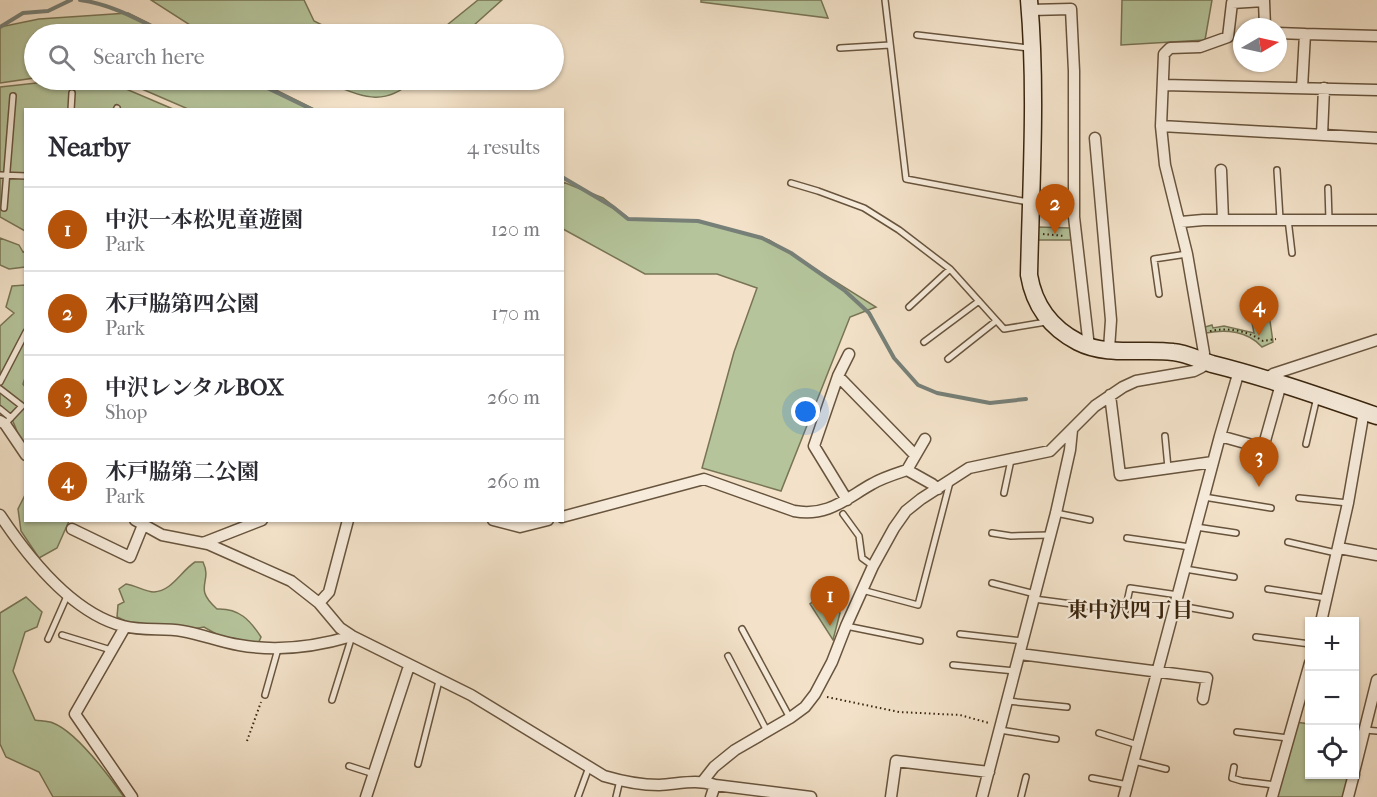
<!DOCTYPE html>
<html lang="en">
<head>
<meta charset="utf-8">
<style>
  body { margin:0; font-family:"IM FELL French Canon","Noto Serif JP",serif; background:#f2f2f3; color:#2b2b33 }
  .controls { position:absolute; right:18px; bottom:18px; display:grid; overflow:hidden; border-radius:0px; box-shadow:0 2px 4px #0004 }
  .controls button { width:54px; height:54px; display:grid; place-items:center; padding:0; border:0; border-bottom:2px solid #e1e1e2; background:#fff; color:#2b2b33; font:30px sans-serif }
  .compass { position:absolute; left:1233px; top:18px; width:54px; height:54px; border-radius:50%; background:#fff; box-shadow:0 2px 4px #0004; rotate:81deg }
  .you { position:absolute; left:806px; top:412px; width:21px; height:21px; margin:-15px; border:4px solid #fff; border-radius:50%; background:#1a73e8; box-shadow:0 0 0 9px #1a73e833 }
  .badge { display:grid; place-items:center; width:39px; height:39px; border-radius:50%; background:#b45309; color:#fff; font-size:20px; font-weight:700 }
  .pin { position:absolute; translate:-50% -50px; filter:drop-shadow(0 2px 3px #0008) }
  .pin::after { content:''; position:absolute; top:32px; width:21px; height:18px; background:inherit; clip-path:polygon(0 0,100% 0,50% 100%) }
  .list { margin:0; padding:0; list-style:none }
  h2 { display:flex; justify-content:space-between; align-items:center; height:78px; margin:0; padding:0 24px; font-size:26px }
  h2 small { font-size:20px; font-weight:400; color:#7c7c81 }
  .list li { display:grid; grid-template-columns:39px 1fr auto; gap:18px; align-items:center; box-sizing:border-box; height:84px; padding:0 24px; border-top:2px solid #e1e1e2 }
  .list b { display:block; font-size:22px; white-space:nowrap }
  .list p { margin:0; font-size:20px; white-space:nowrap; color:#7c7c81 }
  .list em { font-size:20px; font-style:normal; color:#7c7c81 }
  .icon { flex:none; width:33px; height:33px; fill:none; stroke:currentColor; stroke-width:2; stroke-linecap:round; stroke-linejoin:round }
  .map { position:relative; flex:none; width:1377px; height:797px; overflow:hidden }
  .search { position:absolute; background:#fff; box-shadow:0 2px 4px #0004; left:24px; top:24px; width:540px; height:66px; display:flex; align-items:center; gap:15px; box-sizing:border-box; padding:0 21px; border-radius:33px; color:#7c7c81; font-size:22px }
  .panel { position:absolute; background:#fff; box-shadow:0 2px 4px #0004; left:24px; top:108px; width:540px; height:414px; border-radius:0px }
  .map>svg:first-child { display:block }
</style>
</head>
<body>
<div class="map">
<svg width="1377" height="797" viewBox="0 0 1377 797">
  <rect width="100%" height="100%" fill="#f3e2c9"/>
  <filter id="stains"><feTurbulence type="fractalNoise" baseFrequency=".00333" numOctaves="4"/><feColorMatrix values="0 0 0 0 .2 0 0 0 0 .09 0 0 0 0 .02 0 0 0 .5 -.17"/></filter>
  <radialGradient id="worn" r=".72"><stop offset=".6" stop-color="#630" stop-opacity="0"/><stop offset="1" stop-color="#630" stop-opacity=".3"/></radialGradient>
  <path fill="#b5c49b" stroke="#787454" stroke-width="1.5" d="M151,0H304L314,21L340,34H204Z
    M478,0H502L464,34H436Z
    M701,0H821L828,18L701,2Z
    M1122,0H1212L1205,40L1121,45Z
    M128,13L170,34H34V78L0,83V27L39,19Z
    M64,80H105L173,109L26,110L25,231L0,217V87Z
    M121,80H256L314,109H188Z
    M320,80H414C380,111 357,93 320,80Z
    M563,182L603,198L630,219L700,221L769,240L876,307L850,317L781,491L702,468L734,352L757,288L717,274H645L563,229Z
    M1038,227L1072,228L1074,240H1037Z
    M0,238L19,245L23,252L25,251V267L9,269L0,265Z
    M25,285L26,375L23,384L26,388L25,448C15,435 17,416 0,410V326L14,313L6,307L12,286Z
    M1270,321L1273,342L1262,347C1248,331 1226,329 1206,333L1205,327L1212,325L1213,328L1224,326L1254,333L1252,323Z
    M25,495L26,520L69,521L57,548L39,558L21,531L18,509Z
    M195,562H203C213,583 192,587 217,609C239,608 250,620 261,637L258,644L218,635L204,627L193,629L130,623L117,617L118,605L124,602L119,589L126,584C135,585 145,592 154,592C172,591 181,571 195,562Z
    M830,587L839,601L837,606L840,613L833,640L810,604Z
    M26,597L42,612L37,627L25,632L13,671L35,720C40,721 48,721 53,723C77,732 109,776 124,797H53L39,772L6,757L0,744V613Z
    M1296,722L1309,724L1310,774L1349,775L1344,797H1275Z"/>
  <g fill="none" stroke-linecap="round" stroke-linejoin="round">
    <path stroke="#778078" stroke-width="4" d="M80,0C111,4 139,20 167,34
      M0,27L23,13L48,11L71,0
      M251,80L313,110
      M562,177L613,207L628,219L698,221L762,238L791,253L844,290L869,313L894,358L918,385L937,393L990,403L1026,399"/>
    <defs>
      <path id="lane" d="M885,0L906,179L1028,202
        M917,35L1028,48
        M840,48L890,45
        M71,110L72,93
        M116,110L117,108
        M1277,170L1280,219
        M0,175L26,176
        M791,183L818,191L864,208L899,230L950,269L1004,329L1046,322
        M1328,188L1329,220
        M4,208L13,96
        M1288,219L1292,253
        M1159,294L1154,259L1187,254
        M909,307L950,269
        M924,342L979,301
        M948,359L996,321
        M0,382L26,332
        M0,389L22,406L5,424
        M0,409L11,418
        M1165,436L1168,468
        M1306,444L1317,397
        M1004,493L1011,460
        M1204,497L1271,508
        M1299,498L1348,503
        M1056,513L1090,520
        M843,514L859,536L862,558L873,566
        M1196,527L1236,533
        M992,533L1011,536L1050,535
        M1127,538L1190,547
        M1288,542L1336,553
        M1185,569L1234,577
        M992,583L1035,594
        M1268,589L1326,598
        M862,590L918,605L950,482
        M1034,599L1125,611L1130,588L1178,595
        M1175,605L1230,615
        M846,626L920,641
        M742,629L790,718
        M960,634L1023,641
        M62,635L111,650
        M1256,637L1310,644
        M48,639L67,596
        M728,656L767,731
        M953,665L1015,671
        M265,695L278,649
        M332,700L352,636
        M1007,701L1067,707
        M1000,730L1056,739
        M1365,730L1377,731
        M1237,732L1288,738
        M1099,733L1138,745
        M1134,761L1166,769
        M418,764L439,681
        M349,766L374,774
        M1234,767L1232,778L1242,781L1275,785
        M1092,778L1128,785
        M578,797L589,767
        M616,797L620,780
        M1021,797L1026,777"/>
      <path id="street" d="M1030,10L1071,9L1074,71V217L1089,347
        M1278,33L1305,34
        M1163,85L1377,90
        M1302,88L1305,34L1377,36
        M1161,126L1377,138
        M1322,135L1324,88
        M1095,138L1111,320L1109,349
        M1221,170L1223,220
        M1181,222L1203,220H1377
        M838,376L915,455
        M1266,379L1273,374L1377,340
        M1110,395L1120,475L1213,462
        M0,421L5,424L26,455
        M1220,436L1263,448L1281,384
        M907,470L925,439
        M847,500L814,446L838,376L849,354
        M0,515C28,557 72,613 123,626C142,631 163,628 182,631C201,634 220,642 239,645C277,652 315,647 352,636
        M562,517L704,479L794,511C828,517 845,499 872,484C882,478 895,474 907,470L932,484L938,489
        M135,520L162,535L208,544L291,581L319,603L340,628L352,636L471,695L604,776C621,781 641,785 659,785C679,784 696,779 715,785L811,797
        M493,520L520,527L548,520
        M72,529L130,557L143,525
        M203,543L262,520
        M1339,548L1377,555
        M319,603L329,592L348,520
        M1321,622L1348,503L1364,411
        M125,627L75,714L132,797
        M1020,654L1207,678L1203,699
        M1354,772L1377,680
        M703,781L714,767L735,750L790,718L805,707L815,694L832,662L846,626L873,566L894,528L906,511L921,499L969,468L1050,451L1095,406L1123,387L1136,381L1194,371L1202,367L1204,353L1187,254L1165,165L1161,126L1164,54L1170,48L1200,47L1228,37L1232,3L1264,1L1265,27
        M366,797L409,666
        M711,797L715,785
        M891,797L896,761L989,772
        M982,797L1056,513L1070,450L1072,430
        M1124,797L1220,436L1239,371
        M1272,797L1310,663
        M1348,797L1354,774"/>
      <path id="secondary" d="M1029,0C1037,91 1031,183 1029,275C1034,305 1051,328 1078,342C1107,357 1142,348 1173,352C1186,353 1199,360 1212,364C1268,378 1322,397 1377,416"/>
    </defs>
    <use href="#lane" stroke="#68543d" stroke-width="8"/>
    <use href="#street" stroke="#68543d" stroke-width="13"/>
    <use href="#secondary" stroke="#3a250e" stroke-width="19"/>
    <path stroke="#3a250e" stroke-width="2" stroke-dasharray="1.5 3" stroke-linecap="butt" d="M1043,234L1065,236
      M1210,331C1229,327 1247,331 1263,341L1276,339
      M827,697L899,712L960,715L989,723
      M247,741L261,702"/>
    <use href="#lane" stroke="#f7ecdc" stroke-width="5"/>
    <use href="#street" stroke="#f7ecdc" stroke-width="10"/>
    <use href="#secondary" stroke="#f7ecdc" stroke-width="16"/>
  </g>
  <g text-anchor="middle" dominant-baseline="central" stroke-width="4.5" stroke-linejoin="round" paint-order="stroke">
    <g font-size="21" font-weight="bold" fill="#3a250e" stroke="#f7ecdc">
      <text x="1130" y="610">東中沢四丁目</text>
    </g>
  </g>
  <rect width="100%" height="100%" filter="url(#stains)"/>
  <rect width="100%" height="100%" fill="url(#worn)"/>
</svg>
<div class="controls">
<button>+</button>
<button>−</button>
<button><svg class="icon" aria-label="locate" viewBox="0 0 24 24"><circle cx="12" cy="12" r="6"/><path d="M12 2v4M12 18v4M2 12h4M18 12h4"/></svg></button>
</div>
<svg class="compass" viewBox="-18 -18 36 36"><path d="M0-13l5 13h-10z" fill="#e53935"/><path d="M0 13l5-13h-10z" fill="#7c7c81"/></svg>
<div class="you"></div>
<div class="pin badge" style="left:830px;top:626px">1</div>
<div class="pin badge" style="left:1055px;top:234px">2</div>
<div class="pin badge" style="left:1259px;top:487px">3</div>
<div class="pin badge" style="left:1259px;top:336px">4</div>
<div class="search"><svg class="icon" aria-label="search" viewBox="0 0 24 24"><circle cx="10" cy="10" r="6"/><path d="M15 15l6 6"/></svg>Search here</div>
<section class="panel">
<h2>Nearby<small>4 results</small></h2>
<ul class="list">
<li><span class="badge">1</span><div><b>中沢一本松児童遊園</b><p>Park</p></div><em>120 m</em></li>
<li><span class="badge">2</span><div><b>木戸脇第四公園</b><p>Park</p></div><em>170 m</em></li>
<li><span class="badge">3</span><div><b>中沢レンタルBOX</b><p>Shop</p></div><em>260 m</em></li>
<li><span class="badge">4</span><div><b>木戸脇第二公園</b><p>Park</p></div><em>260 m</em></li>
</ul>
</section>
</div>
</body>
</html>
